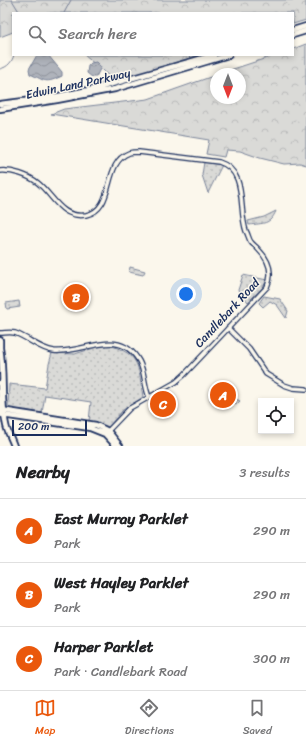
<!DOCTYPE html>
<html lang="en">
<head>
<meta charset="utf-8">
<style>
  body { margin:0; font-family:Sriracha,sans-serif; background:#f2f2f2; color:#202124 }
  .controls { position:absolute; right:12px; bottom:12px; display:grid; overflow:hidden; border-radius:0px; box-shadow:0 2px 6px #0003 }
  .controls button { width:36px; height:36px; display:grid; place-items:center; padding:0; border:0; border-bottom:1px solid #e0e0e0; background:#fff; color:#202124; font:20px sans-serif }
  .compass { position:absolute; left:210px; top:68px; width:36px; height:36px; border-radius:50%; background:#fff; box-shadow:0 2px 6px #0003; rotate:180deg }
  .scale { position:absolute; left:12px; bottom:10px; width:75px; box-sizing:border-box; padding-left:4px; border:2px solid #1b2f5e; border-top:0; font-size:11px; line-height:14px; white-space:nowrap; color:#1b2f5e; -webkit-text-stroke:3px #fbf7ec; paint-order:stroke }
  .you { position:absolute; left:186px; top:294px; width:14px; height:14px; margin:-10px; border:3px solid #fff; border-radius:50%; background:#1a73e8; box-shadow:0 0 0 6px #1a73e833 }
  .badge { display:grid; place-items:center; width:26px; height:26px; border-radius:50%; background:#ea580c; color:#fff; font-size:13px; font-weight:700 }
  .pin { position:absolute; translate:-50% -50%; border:2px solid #fff; box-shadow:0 1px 4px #0006 }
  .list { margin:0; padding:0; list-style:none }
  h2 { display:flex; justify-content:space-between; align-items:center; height:52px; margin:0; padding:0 16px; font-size:17px }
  h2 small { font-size:13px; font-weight:400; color:#757577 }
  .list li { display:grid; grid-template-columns:26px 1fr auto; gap:12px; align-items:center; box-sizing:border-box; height:64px; padding:0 16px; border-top:1px solid #e0e0e0 }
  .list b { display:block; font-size:15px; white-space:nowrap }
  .list p { margin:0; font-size:13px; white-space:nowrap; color:#757577 }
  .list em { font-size:13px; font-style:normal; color:#757577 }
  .icon { flex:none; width:22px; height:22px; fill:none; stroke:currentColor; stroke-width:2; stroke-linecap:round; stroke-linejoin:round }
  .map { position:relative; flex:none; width:306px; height:446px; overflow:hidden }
  .search { position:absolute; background:#fff; box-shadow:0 2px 6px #0003; left:12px; right:12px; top:12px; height:44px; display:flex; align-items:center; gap:10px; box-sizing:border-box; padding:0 14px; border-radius:0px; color:#757577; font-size:15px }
  .sheet { height:244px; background:#fff }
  nav { display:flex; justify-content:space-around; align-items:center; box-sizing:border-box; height:56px; border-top:1px solid #e0e0e0; background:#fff; font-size:11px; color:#757577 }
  nav a { display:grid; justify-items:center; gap:2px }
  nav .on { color:#ea580c }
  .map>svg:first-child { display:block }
</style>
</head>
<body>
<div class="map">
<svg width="306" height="446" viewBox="0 0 306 446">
  <defs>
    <pattern id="forest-crowns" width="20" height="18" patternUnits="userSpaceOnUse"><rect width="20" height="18" fill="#dadad7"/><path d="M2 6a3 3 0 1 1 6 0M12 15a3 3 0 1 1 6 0" fill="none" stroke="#babbbb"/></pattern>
    <pattern id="park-dots" width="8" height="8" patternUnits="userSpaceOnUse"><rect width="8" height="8" fill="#dadad7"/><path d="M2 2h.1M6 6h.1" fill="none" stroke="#babbbb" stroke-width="1.8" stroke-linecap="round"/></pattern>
    <pattern id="water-waves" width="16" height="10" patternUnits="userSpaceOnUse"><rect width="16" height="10" fill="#afb3bb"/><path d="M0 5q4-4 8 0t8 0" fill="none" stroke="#8e929b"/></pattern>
  </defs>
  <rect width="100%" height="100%" fill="#fbf7ec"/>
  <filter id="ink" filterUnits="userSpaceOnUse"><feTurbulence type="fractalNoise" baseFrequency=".025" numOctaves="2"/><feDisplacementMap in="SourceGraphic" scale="8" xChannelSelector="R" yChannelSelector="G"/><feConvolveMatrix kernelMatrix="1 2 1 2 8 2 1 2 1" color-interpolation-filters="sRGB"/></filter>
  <g filter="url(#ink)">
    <path fill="url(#forest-crowns)" stroke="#7a849a" d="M0,0H306V20L293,24V13H13V32L0,37Z
      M306,44V165L300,163L284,164L260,158L240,151L226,150L224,157L206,154L209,140L51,114L64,109L148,99L216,75V98H240V74H218L276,55H293V49Z
      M84,55H199L115,81Z"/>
    <path fill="url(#park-dots)" stroke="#7a849a" d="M204,162L222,165L208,193L202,175Z
      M276,211C270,225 263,223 249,225L248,221L264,217Z
      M130,267L145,271L143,275L129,272Z
      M243,275L267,280L263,287L248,302L238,290Z
      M81,292L82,297L71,302L70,296Z
      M264,296L280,299L288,311L286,318L277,305L270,301L263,307L259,303Z
      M19,301L20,307L7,309L6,303Z
      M109,345C142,355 138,368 143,397L123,410L108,427L89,421L91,402L45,395L42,413L8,408L9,384L45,388L49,364L52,353L75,354L97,347Z
      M223,392L240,401L237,404L224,400L211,401L210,399Z
      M164,393L170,399L163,409L157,397Z"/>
    <path fill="url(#water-waves)" stroke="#747e96" d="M37,55H48L62,72V76C45,84 46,81 30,74L29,69Z
      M96,62L101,67L96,77H92L87,73L88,66L91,63Z"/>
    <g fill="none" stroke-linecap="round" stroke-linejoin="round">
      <path stroke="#747e96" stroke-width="1" d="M12,0L20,13
        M64,13L71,0
        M0,69C8,67 12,62 14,55"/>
      <defs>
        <path id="minor" d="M0,171C12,170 28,175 38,183C54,196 61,219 86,215C116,209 102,163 129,153C132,152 136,152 139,152L219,162C248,171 238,208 246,231C248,234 249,240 251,242C253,245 256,246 258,249C269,260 274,272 267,287L184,375L176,382L130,408L106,433
          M228,328L249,349L266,374L284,385L293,388L306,389
          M0,333C5,333 10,332 15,333C29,338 39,349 54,351C84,354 119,326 139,361C145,372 144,385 149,397"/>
        <path id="major" d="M293,30L306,26
          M293,35L306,31
          M0,104L48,98L94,89L214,55
          M0,109L57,100L115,89L229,55
          M0,340V350
          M0,348C5,373 0,406 7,429C9,435 12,440 14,446
          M0,383L1,412
          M1,410L96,425L108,431L120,446
          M2,415L90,428L105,434L116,446"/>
      </defs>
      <use href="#minor" stroke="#1b2f5e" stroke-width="6"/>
      <use href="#major" stroke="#1b2f5e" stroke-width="8"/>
      <use href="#minor" stroke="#fbf7ec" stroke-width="3.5"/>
      <use href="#major" stroke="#fbf7ec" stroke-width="4.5"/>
    </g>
  </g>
  <g text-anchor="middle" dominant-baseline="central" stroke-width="3" stroke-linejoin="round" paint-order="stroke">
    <g font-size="12" fill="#1b2f5e" stroke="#fbf7ec">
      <text transform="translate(78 84) rotate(-12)">Edwin Land Parkway</text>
      <text transform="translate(227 313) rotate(-47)">Candlebark Road</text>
    </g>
  </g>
</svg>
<div class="controls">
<button><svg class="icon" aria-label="locate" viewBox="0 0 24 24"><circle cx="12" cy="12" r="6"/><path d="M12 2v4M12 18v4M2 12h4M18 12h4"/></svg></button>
</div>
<svg class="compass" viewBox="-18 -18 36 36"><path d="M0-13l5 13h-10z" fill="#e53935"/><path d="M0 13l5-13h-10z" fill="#757577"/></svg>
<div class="scale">200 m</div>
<div class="you"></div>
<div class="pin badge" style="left:223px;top:395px">A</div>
<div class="pin badge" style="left:76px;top:297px">B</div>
<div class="pin badge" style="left:163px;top:404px">C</div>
<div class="search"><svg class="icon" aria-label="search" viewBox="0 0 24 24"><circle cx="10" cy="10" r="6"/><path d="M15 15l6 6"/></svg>Search here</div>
</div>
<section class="sheet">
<h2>Nearby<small>3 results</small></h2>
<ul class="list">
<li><span class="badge">A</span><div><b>East Murray Parklet</b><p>Park</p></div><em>290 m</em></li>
<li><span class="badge">B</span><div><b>West Hayley Parklet</b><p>Park</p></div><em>290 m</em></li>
<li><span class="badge">C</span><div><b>Harper Parklet</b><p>Park · Candlebark Road</p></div><em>300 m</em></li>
</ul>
</section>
<nav>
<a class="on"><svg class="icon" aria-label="map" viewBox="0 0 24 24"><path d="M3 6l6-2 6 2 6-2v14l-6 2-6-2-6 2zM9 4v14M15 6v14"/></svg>Map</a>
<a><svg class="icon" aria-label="directions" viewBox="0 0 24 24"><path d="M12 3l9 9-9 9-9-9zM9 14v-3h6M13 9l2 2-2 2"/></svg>Directions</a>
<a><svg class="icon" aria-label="saved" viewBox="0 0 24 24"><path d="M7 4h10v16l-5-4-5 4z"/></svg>Saved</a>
</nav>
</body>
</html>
